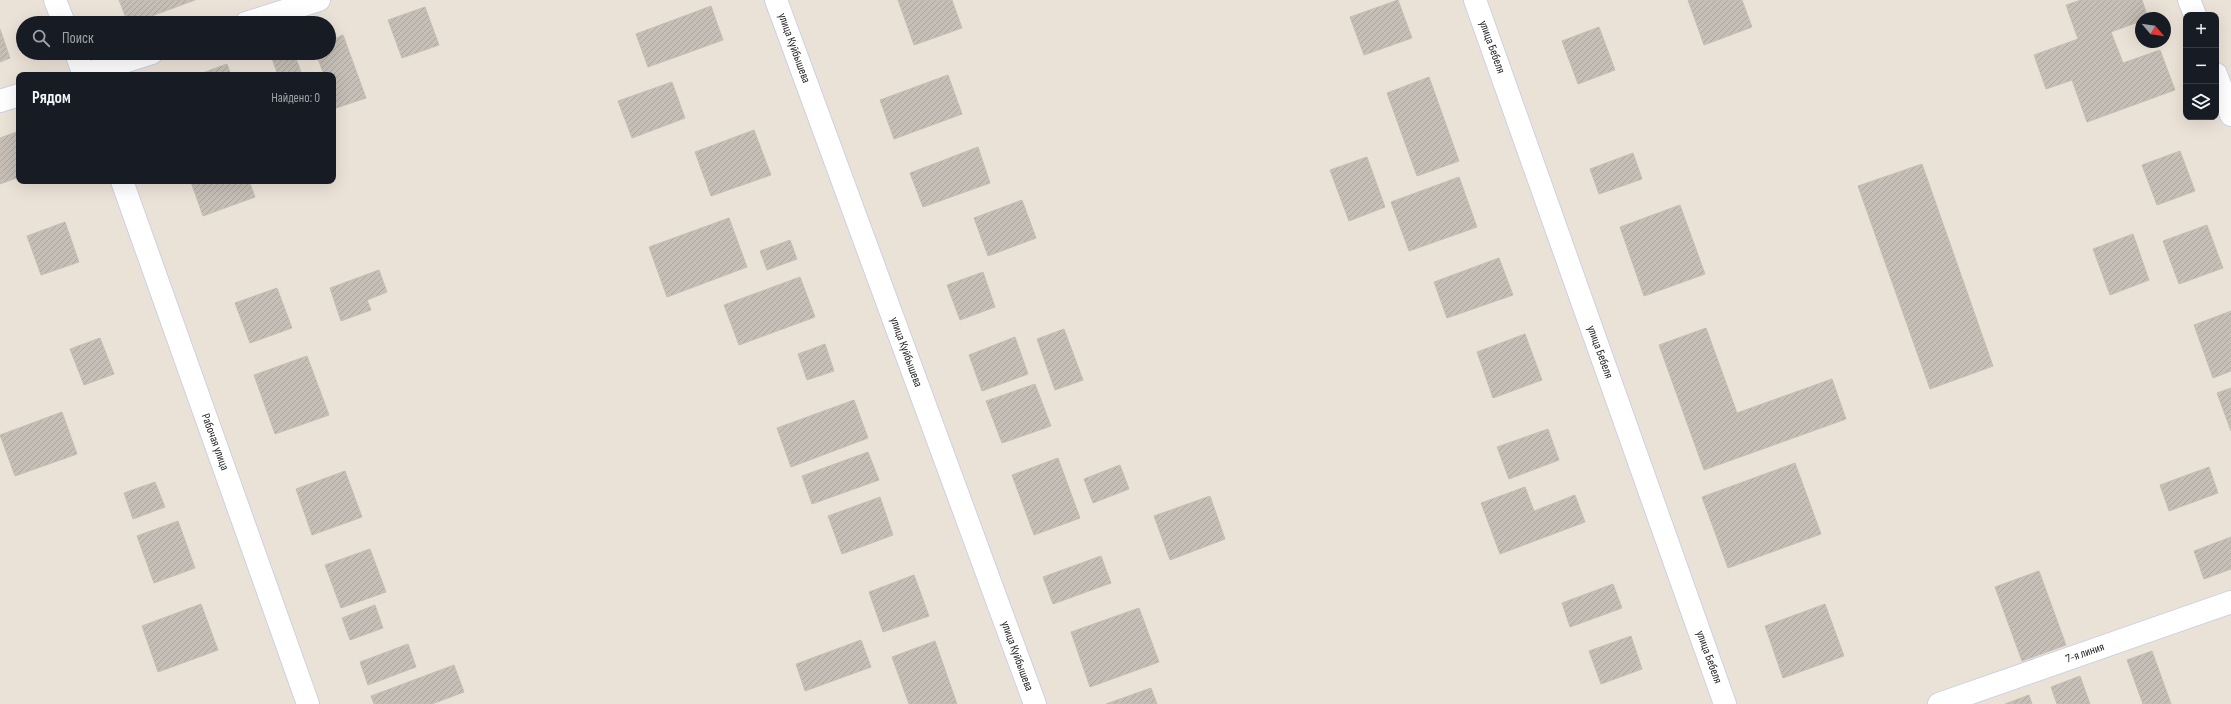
<!DOCTYPE html>
<html lang="ru">
<head>
<meta charset="utf-8">
<style>
  body { margin:0; font-family:"Sofia Sans Condensed",sans-serif; background:#20242c; color:#f1f3f6 }
  .controls { position:absolute; right:12px; top:12px; display:grid; overflow:hidden; border-radius:8px; box-shadow:0 4px 16px #0002 }
  .controls button { width:36px; height:36px; display:grid; place-items:center; padding:0; border:0; border-bottom:1px solid #363941; background:#171b24; color:#f1f3f6; font:20px sans-serif }
  .compass { position:absolute; left:2135px; top:12px; width:36px; height:36px; border-radius:50%; background:#171b24; box-shadow:0 4px 16px #0002; rotate:119deg }
  .list { margin:0; padding:0; list-style:none }
  h2 { display:flex; justify-content:space-between; align-items:center; height:52px; margin:0; padding:0 16px; font-size:17px }
  h2 small { font-size:13px; font-weight:400; color:#9ea1a6 }
  .icon { flex:none; width:22px; height:22px; fill:none; stroke:currentColor; stroke-width:2; stroke-linecap:round; stroke-linejoin:round }
  .map { position:relative; flex:none; width:2231px; height:704px; overflow:hidden }
  .search { position:absolute; background:#171b24; box-shadow:0 4px 16px #0002; left:16px; top:16px; width:320px; height:44px; display:flex; align-items:center; gap:10px; box-sizing:border-box; padding:0 14px; border-radius:22px; color:#9ea1a6; font-size:15px }
  .panel { position:absolute; background:#171b24; box-shadow:0 4px 16px #0002; left:16px; top:72px; width:320px; height:112px; border-radius:8px }
  .map>svg:first-child { display:block }
</style>
</head>
<body>
<div class="map">
<svg width="2231" height="704" viewBox="0 0 2231 704">
  <defs>
    <pattern id="building-hatch" width="6" height="6" patternUnits="userSpaceOnUse"><rect width="6" height="6" fill="#c6bfb7"/><path d="M-1 1l2-2M0 6l6-6M5 7l2-2" fill="none" stroke="#aaa49d"/></pattern>
  </defs>
  <rect width="100%" height="100%" fill="#ebe2d7"/>
  <path fill="url(#building-hatch)" stroke="#c6beb1" d="M119,0H195L133,23H128Z
    M898,0H952L962,28L914,45Z
    M1398,0L1412,38L1364,55L1350,17Z
    M1688,0H1742L1752,27L1704,45Z
    M2081,0H2142L2148,18H2141V21L2111,32L2123,63L2160,50L2175,90L2087,122L2072,80L2046,89L2034,55L2078,39L2066,5Z
    M711,6L723,40L648,67L636,34Z
    M425,7L439,45L402,58L388,20Z
    M1599,27L1615,70L1578,84L1562,41Z
    M0,29L10,58L0,62Z
    M343,35L366,98L336,108L333,99V75H324L316,53H329V41Z
    M279,53H294L302,75H278L271,56Z
    M227,64L231,75H197Z
    M948,75L962,114L894,139L880,100Z
    M1429,77L1459,161L1417,176L1387,93Z
    M672,82L685,118L632,138L618,101Z
    M754,130L771,175L711,196L695,152Z
    M19,131V177L0,184V138Z
    M978,147L990,183L923,207L910,173Z
    M2180,151L2195,191L2157,205L2142,165Z
    M1633,153L1642,179L1599,194L1590,169Z
    M1367,157L1385,207L1349,221L1330,170Z
    M1922,164L1993,366L1930,389L1858,186Z
    M1459,177L1477,227L1409,251L1391,202Z
    M194,181H249L255,197L203,216L191,182Z
    M1022,200L1036,238L988,256L974,218Z
    M1680,205L1705,274L1644,296L1620,227Z
    M729,218L747,267L667,297L649,247Z
    M65,222L79,262L41,275L27,236Z
    M2207,225L2223,268L2179,284L2163,241Z
    M2133,234L2149,280L2110,295L2093,249Z
    M790,240L797,259L767,270L760,251Z
    M1499,258L1513,295L1447,318L1434,282Z
    M379,270L387,292L367,300L371,310L341,321L330,288Z
    M983,272L995,307L960,320L947,285Z
    M800,277L815,317L739,345L724,305Z
    M277,288L292,328L250,343L235,303Z
    M2231,311V371L2213,378L2194,325Z
    M1706,328L1737,413L1832,379L1846,419L1704,470L1659,345Z
    M1064,329L1083,380L1055,390L1037,339Z
    M1525,334L1542,380L1493,398L1477,352Z
    M1015,337L1028,374L982,391L969,355Z
    M100,338L114,374L84,385L70,349Z
    M825,344L834,371L807,380L798,354Z
    M307,356L329,415L275,434L254,375Z
    M1035,384L1051,426L1002,443L986,401Z
    M2231,388V431L2217,393Z
    M854,400L868,438L791,467L777,428Z
    M62,412L77,454L15,476L0,435Z
    M1548,429L1559,460L1509,479L1497,447Z
    M868,452L879,480L812,504L802,476Z
    M1058,458L1080,518L1034,535L1012,475Z
    M1795,463L1821,534L1728,568L1702,497Z
    M1120,465L1129,489L1093,503L1084,479Z
    M2209,467L2218,493L2169,511L2160,485Z
    M345,471L362,517L312,535L296,489Z
    M155,482L165,507L133,519L124,493Z
    M1525,487L1534,511L1575,495L1585,522L1500,554L1481,503Z
    M1210,496L1225,539L1170,560L1154,516Z
    M880,497L893,535L842,554L828,516Z
    M178,521L195,568L154,583L137,536Z
    M2231,537V569L2204,579L2194,551Z
    M370,549L386,592L341,608L325,565Z
    M1101,556L1111,583L1053,604L1043,577Z
    M2039,571L2066,645L2022,661L1995,587Z
    M914,575L929,616L883,632L869,592Z
    M1613,584L1622,608L1570,627L1562,603Z
    M201,604L218,650L158,672L142,626Z
    M1825,604L1844,656L1783,678L1765,626Z
    M375,605L383,628L350,640L342,618Z
    M1139,608L1159,662L1090,687L1071,632Z
    M1631,636L1642,669L1601,684L1589,651Z
    M861,640L871,667L805,691L796,664Z
    M935,641L957,704H909L892,657Z
    M408,644L416,667L368,685L360,662Z
    M2152,651L2171,704H2143L2127,660Z
    M454,665L464,692L432,704H374L371,696Z
    M2080,676L2090,704H2057L2051,687Z
    M1151,688L1157,704H1106Z
    M2029,695L2032,704H2005Z"/>
  <g fill="none" stroke-linecap="round" stroke-linejoin="round">
    <defs>
      <path id="street" d="M55,0L64,23
        M1475,0L1725,704
        M2189,0L2195,15
        M246,23L319,0
        M76,53L84,75
        M2216,74L2231,115
        M82,75L152,53
        M0,101L19,95
        M122,181L308,704
        M1939,704L2231,602"/>
      <path id="secondary" d="M776,0L1035,704"/>
    </defs>
    <use href="#street" stroke="#ccd1e1" stroke-width="24"/>
    <use href="#secondary" stroke="#ccd1e1" stroke-width="24"/>
    <use href="#street" stroke="#fff" stroke-width="22"/>
    <use href="#secondary" stroke="#fff" stroke-width="22"/>
  </g>
  <g text-anchor="middle" dominant-baseline="central" stroke-width="3" stroke-linejoin="round" paint-order="stroke">
    <g font-size="12" fill="#272727" stroke="#fff">
      <text transform="translate(1492 47) rotate(70)">улица Бебеля</text>
      <text transform="translate(794 48) rotate(70)">улица Куйбышева</text>
      <text transform="translate(906 352) rotate(70)">улица Куйбышева</text>
      <text transform="translate(1600 352) rotate(70)">улица Бебеля</text>
      <text transform="translate(215 442) rotate(70)">Рабочая улица</text>
      <text transform="translate(2085 653) rotate(-19)">7-я линия</text>
      <text transform="translate(1017 656) rotate(70)">улица Куйбышева</text>
      <text transform="translate(1709 657) rotate(70)">улица Бебеля</text>
    </g>
  </g>
</svg>
<div class="controls">
<button>+</button>
<button>−</button>
<button><svg class="icon" aria-label="layers" viewBox="0 0 24 24"><path d="M12 4l9 5-9 5-9-5zM3 14l9 5 9-5"/></svg></button>
</div>
<svg class="compass" viewBox="-18 -18 36 36"><path d="M0-13l5 13h-10z" fill="#e53935"/><path d="M0 13l5-13h-10z" fill="#9ea1a6"/></svg>
<div class="search"><svg class="icon" aria-label="search" viewBox="0 0 24 24"><circle cx="10" cy="10" r="6"/><path d="M15 15l6 6"/></svg>Поиск</div>
<section class="panel">
<h2>Рядом<small>Найдено: 0</small></h2>
<ul class="list">
</ul>
</section>
</div>
</body>
</html>
